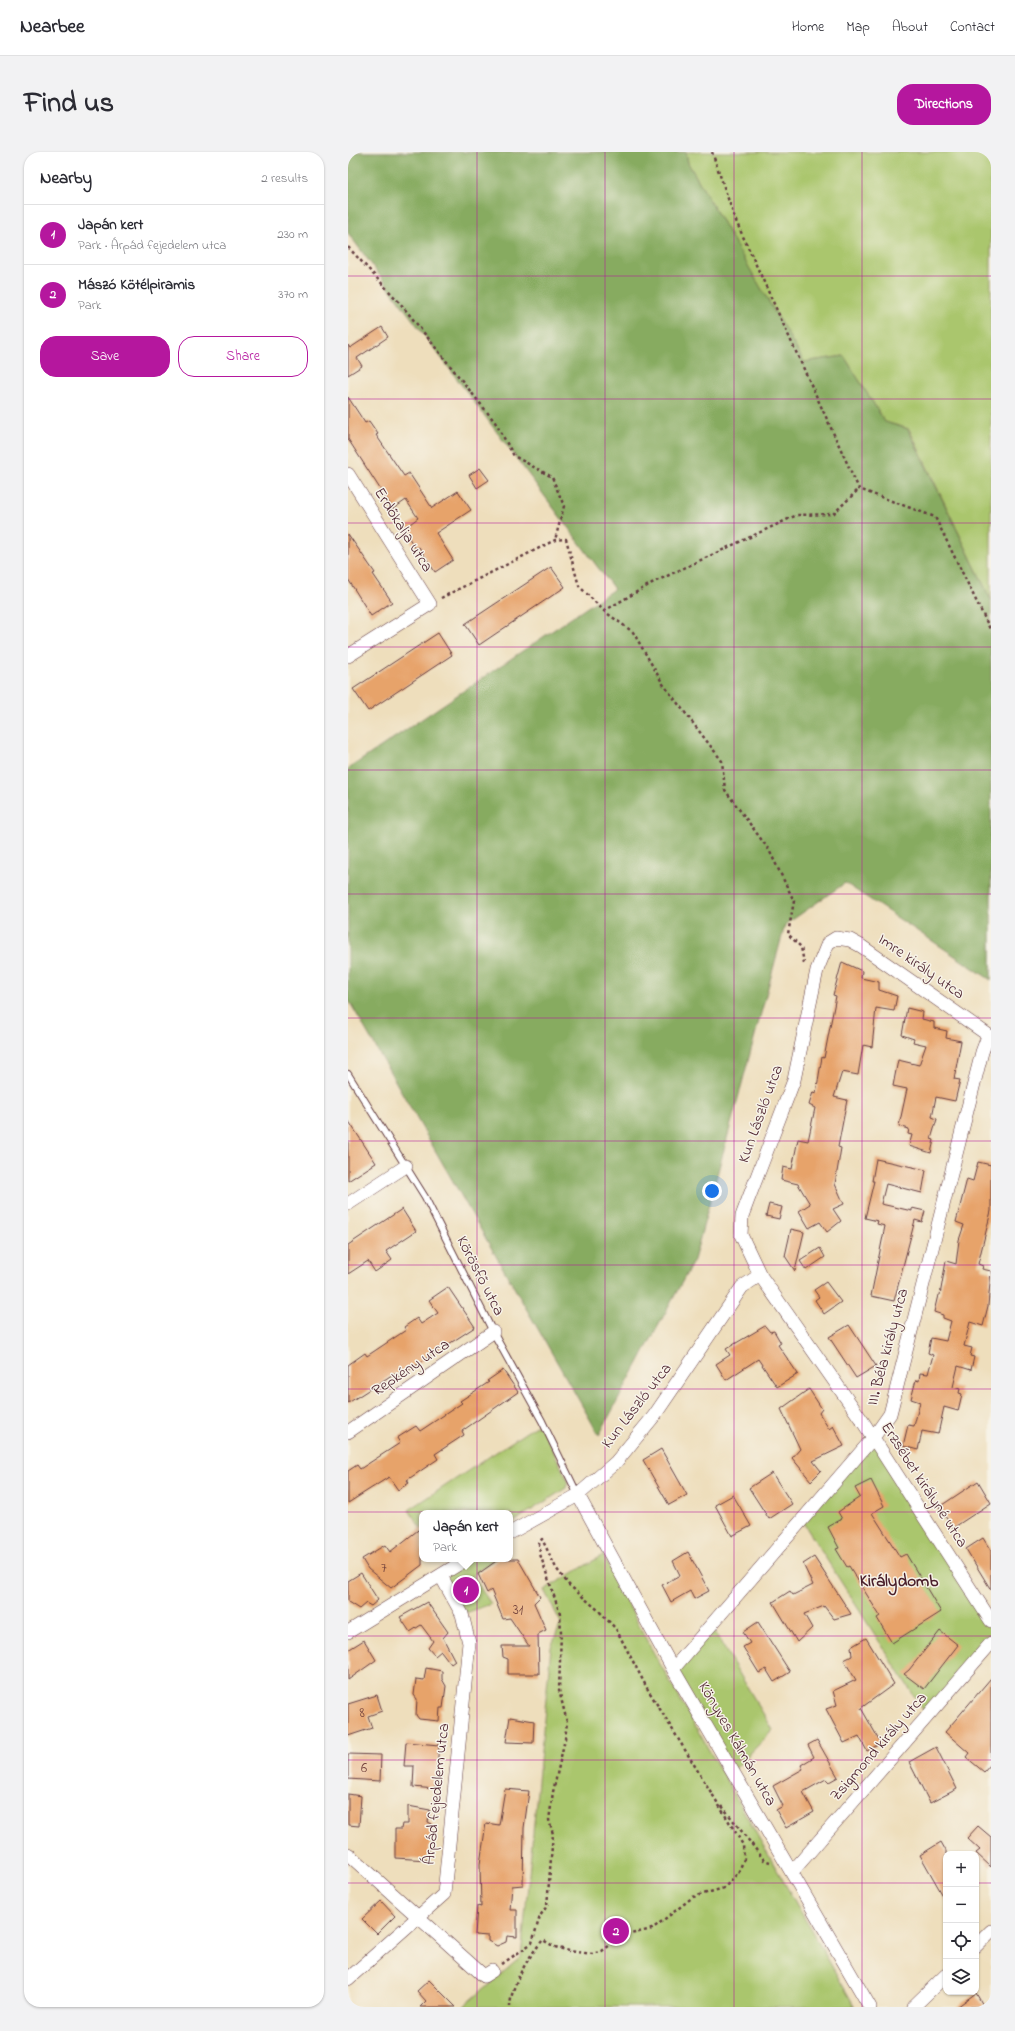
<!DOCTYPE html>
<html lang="en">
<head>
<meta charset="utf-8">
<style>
  body { margin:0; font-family:"Indie Flower",sans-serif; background:#f2f2f3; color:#2b2b33 }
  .controls { position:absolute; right:12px; bottom:12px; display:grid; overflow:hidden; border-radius:8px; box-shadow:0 1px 3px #0004 }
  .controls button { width:36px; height:36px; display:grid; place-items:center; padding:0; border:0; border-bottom:1px solid #e1e1e2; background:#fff; color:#2b2b33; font:20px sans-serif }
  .you { position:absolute; left:364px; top:1039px; width:14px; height:14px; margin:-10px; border:3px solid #fff; border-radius:50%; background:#1a73e8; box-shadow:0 0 0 6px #1a73e833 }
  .badge { display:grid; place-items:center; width:26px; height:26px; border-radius:50%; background:#b5179e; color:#fff; font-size:13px; font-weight:700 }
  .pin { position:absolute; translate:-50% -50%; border:2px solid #fff; box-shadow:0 1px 4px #0006 }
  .popup { position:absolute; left:71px; top:1358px; width:94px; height:52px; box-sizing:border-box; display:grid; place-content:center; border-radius:8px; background:#fff; filter:drop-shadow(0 1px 3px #0005); font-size:13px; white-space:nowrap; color:#7c7c81 }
  .popup b { font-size:15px; color:#2b2b33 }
  .popup::after { content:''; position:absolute; left:50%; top:100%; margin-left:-8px; border:8px solid transparent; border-top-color:#fff }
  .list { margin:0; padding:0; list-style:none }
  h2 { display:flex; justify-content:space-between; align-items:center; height:52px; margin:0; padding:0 16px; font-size:17px }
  h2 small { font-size:13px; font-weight:400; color:#7c7c81 }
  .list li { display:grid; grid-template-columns:26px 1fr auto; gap:12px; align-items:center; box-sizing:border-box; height:60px; padding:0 16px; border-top:1px solid #e1e1e2 }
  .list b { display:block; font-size:15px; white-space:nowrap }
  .list p { margin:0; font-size:13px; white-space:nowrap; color:#7c7c81 }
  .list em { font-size:13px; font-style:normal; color:#7c7c81 }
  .actions { display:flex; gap:8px; padding:12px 16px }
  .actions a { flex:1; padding:9px 0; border:1px solid #b5179e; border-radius:16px; text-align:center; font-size:14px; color:#b5179e }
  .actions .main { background:#b5179e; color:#fff }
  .icon { flex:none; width:22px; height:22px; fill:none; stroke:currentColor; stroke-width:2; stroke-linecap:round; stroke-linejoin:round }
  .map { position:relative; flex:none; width:643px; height:1855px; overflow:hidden; border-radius:16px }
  header { display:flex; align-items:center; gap:24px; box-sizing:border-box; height:56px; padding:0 20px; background:#fff; border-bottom:1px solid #e1e1e2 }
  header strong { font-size:19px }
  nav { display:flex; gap:22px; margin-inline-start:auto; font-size:14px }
  .intro { display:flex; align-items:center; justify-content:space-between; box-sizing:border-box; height:96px; padding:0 24px }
  h1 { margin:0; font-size:28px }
  .button { padding:10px 18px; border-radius:16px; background:#b5179e; color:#fff; font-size:14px; font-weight:700 }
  main { display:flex; gap:24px; padding:0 24px }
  aside { flex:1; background:#fff; border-radius:16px; box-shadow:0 1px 3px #0004 }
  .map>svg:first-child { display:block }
</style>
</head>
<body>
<header>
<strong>Nearbee</strong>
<nav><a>Home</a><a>Map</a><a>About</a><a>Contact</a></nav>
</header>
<div class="intro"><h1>Find us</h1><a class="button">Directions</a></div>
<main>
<aside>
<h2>Nearby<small>2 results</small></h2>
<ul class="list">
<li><span class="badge">1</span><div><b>Japán kert</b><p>Park · Árpád fejedelem utca</p></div><em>230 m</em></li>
<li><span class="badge">2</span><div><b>Mászó Kötélpiramis</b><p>Park</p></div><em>370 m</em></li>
</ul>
<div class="actions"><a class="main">Save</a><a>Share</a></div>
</aside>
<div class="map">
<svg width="643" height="1855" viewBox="0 0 643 1855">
  <rect width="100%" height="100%" fill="#f7f3e8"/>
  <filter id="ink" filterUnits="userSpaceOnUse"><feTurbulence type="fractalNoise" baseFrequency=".025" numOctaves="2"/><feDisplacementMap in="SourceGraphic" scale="8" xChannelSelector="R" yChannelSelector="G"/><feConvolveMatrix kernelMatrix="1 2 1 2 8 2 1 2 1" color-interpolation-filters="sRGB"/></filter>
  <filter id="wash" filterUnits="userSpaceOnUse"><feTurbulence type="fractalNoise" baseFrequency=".012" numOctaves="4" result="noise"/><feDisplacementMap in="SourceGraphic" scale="16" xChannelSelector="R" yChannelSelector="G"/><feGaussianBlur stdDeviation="0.9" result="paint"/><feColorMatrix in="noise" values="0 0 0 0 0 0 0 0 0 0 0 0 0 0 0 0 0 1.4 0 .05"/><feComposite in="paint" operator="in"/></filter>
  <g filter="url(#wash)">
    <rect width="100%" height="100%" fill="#eedebc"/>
    <path fill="#aac66d" stroke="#7a724c" d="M338,0H643V448L561,277L537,270L496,204L456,210L340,11Z
      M192,1272L220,1329L218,1336L162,1372V1361H74V1378L61,1358L189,1273Z
      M525,1287L643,1469V1491L579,1564L454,1369Z
      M255,1403L299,1489L507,1855H115L173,1805L203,1495L213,1471L196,1438Z
      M119,1407H147L124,1423L143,1452L114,1462L93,1424Z
      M363,1474L425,1578L385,1619L325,1517Z"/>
    <path fill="#87ab60" stroke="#686546" d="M0,0H338L340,11L456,210L496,204L537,270L560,277L643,448V828L497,731L437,773L346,1108L251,1283L0,847V617L266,437L0,81Z"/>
    <g id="blocks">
      <path fill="#e7a36a" d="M34,175L40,185L9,206L14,214L0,223V193L2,196Z
        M0,245L17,271L21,269L30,282L28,283L56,324L61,321L84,356L110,339L123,358L88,381L105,408L87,420L71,395L68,397L55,377L70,366L58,348L45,357L0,287Z
        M132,316L141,328L129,336L121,323Z
        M0,382L27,421L25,422L44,450L23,464L0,427Z
        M203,415L217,435L131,493L117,472Z
        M90,481L104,503L20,559L5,537Z
        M494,810L514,819L513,826L531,830V838L549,844L546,859L528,856L524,895L515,893L510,923L494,920L486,945L499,948L490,995L493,996L487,1032L496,1052L485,1057L493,1069L479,1080L472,1070L461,1076L451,1059L462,1052L450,1032L433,1028L435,1015L444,1017L450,987L460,989L467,956L461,953L465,940L468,941L474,905L476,906L488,844L485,843Z
        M559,856L575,860L574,867L586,870V876L599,879L598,886L613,889L606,927L612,928L607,949L588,945L584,965L589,967L583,987L586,988L583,1001L561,994L564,983L560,982L561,977L551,974L559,937L545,934L550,908L571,913L578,893L565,890L566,887L554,883Z
        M0,968L28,1011L0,1029Z
        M528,1007L578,1018L574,1041L538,1032L533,1052L564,1059V1056L577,1059L574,1070L567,1068L546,1149L523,1144L537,1074L529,1072L530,1069L517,1066L526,1029H524Z
        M630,1010L643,1013V1059L630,1112L635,1114L634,1117L643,1119L640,1154L635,1174L622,1170L616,1194L624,1196L622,1204L626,1205L623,1218L610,1214L605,1235L612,1237L611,1241L614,1242L610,1259L596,1255L590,1282L574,1279L570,1298L555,1294L560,1273L566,1274L572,1250L563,1247L568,1228L571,1229L572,1221L580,1222L585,1203L580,1201L583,1186L598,1189L603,1169L595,1166V1163L586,1160L590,1143H592L598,1109L608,1112L611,1088L616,1073L608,1070L619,1027L625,1029Z
        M421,1052L434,1055L431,1067L418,1064Z
        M54,1057L68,1079L38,1099L44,1108L27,1120L20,1109L0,1122V1093Z
        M443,1077L456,1080L447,1119L437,1104Z
        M472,1096L477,1105L458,1118L452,1109Z
        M478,1130L493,1150L476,1162L467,1148L471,1145L466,1138Z
        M100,1135L127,1175L50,1225L47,1221L0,1251V1213L17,1201L19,1204L58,1178L56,1175L69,1166L73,1172L90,1161L81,1148Z
        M501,1173L528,1214L508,1226L481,1185Z
        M417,1174L422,1180L426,1179L433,1191L430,1193L450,1222L429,1235L410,1207L378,1228L368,1212L382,1203L378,1197Z
        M155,1218L170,1240L114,1279L116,1283L87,1302L90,1307L59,1328L61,1331L50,1338L41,1325L0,1351V1319L9,1313L12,1317L52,1291L49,1286L68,1274L72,1279L114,1251L112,1249L141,1230L139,1229Z
        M461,1237L474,1257L471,1261L481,1277L485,1274L496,1294L465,1309L473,1319L463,1329L444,1306L452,1297L433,1257Z
        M313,1297L339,1343L321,1353L295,1308Z
        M424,1321L444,1352L421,1367L401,1336Z
        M523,1328L536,1354L524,1361L552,1405L558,1402L593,1460L544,1491L529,1466L532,1464L501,1414L499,1415L488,1397L491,1396L480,1375L494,1367L490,1360L512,1345L507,1336Z
        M630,1329L643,1351L605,1376L591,1355Z
        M385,1343L403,1374L384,1384L367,1353Z
        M74,1375V1413L58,1425L43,1436L20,1417L14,1407L37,1393L42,1400Z
        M635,1386L643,1399V1438L618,1397Z
        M340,1400L361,1439L346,1447L342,1439L323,1450L314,1433L332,1423L325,1409Z
        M466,1405L503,1462L486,1467L476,1454L456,1462L464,1476L449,1490L425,1450L442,1439L445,1443L465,1433L455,1412Z
        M151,1407H170L192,1445L186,1451L198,1478L190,1482L191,1522H160V1507L155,1505L154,1494H181L162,1466L155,1467L143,1438L139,1441L130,1422Z
        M13,1421L30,1448L23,1454L18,1451L11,1457L0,1450V1429Z
        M79,1450L100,1480L95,1486L107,1509L103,1512L93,1499L87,1504L80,1496L85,1489L73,1473L62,1480L52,1465Z
        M410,1470L442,1520L426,1530L418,1517L411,1521L395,1495L402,1491L395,1480Z
        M592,1479L610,1493L576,1537L556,1522L561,1518Z
        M518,1486L546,1532L513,1556L533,1591L519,1599L511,1584L496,1591L478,1557L489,1553L485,1539L508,1528L496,1508L504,1504L503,1495Z
        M16,1488L28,1508L0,1528V1498Z
        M78,1516L94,1519V1527L98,1534L95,1556H92L91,1569L71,1567L68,1563L69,1547L66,1543L68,1527L76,1528Z
        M643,1526V1612L636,1620L618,1605L621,1601L597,1580Z
        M29,1543L34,1559L20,1564L24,1576L0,1584V1552Z
        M162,1565L186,1569L185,1591L158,1590Z
        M469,1588L490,1625L481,1630L478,1627L455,1640L466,1660L438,1676L428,1658L435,1654L425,1634L455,1617L453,1613L466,1605L460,1593Z
        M58,1590L91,1593L87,1637L65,1635L66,1614H56Z
        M588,1595L609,1637L582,1651L561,1610Z
        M0,1602L33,1603L32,1629L0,1627Z
        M157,1637L181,1639L176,1676L175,1733L164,1734L162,1758H169V1785L159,1784L158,1790L149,1794L140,1789V1784L127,1783L129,1754L133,1755L132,1712L138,1671L151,1673Z
        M0,1642L13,1644L11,1674L0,1673Z
        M60,1654L82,1658L80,1670L84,1672L80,1708L47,1706V1677H53L54,1672H60Z
        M630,1674L643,1685V1715L628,1701L632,1698L619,1686Z
        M593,1690L598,1699V1749L572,1703Z
        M33,1749L47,1764L29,1782L14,1767Z
        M81,1828L108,1855H72L78,1849L69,1839Z
        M628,1841L636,1855H609Z"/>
    </g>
  </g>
  <g filter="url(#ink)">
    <use href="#blocks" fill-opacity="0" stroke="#633c41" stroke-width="1"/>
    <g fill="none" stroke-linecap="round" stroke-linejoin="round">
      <defs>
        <path id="lane" d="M0,922L77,1045L145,1180L194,1269L230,1343"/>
        <path id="street" d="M0,322L82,452L0,504
          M643,885L513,794L502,788L488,786L480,791L469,818L446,928L400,1048L394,1064L393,1083L412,1123L515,1270L643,1469
          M0,1052L58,1014
          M0,1280L145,1180
          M230,1343L325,1517L522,1855
          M162,1381L230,1343L268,1310L306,1264L394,1135L412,1123
          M0,1480L119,1407
          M325,1517L525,1286L542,1262L634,900L640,884
          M0,1702L136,1824L144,1819
          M444,1720L643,1491
          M628,1794L643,1779
          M0,1827L96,1742L121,1491L114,1462L93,1424
          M565,1855L598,1823"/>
      </defs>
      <use href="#lane" stroke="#633c41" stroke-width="8"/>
      <use href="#street" stroke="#633c41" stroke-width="14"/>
      <path stroke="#633c41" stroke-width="2.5" stroke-dasharray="3 3" stroke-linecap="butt" d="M364,0L387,67L511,337L587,365L643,479
        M0,95L52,151L147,270L166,304L204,325L216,354L207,388
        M93,446L207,388L218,387L231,434L256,459L285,480L315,532L374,609L377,638L421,698L446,749L440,782L453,795L456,811L458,812
        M256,459L304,431L449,363L485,362L511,337
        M374,1654L416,1708L422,1710
        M154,1812L184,1791L192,1764L199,1754L205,1682L201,1668L205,1640L217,1587L219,1570L211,1538L213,1480L212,1462L192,1402L191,1391L194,1387L208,1416L221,1433L250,1458L268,1477L299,1536L388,1681L395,1693L396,1707L390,1721L376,1736L345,1745L304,1777L274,1784L254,1799L245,1802L221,1799L207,1795L195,1788C180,1805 163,1833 162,1855"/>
      <use href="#lane" stroke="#fff" stroke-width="6"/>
      <use href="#street" stroke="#fff" stroke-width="13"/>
    </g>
  </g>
  <path fill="none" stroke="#b5179e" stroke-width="1" stroke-opacity="0.55" d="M129,0V1855M257,0V1855M386,0V1855M514,0V1855M0,124H643M0,247H643M0,371H643M0,495H643M0,618H643M0,742H643M0,866H643M0,989H643M0,1113H643M0,1237H643M0,1360H643M0,1484H643M0,1608H643M0,1731H598M628,1731H643"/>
  <g text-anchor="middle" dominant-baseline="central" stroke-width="3" stroke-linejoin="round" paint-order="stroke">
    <g font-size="14" fill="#71403b">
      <text x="36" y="1416">7</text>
      <text x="170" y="1458">31</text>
      <text x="14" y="1561">8</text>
      <text x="16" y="1616">6</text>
    </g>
    <g font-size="16" fill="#4a1f2b" stroke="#f7f3e8">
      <text transform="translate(55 378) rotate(58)">Erdőkalja utca</text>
      <text transform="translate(573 815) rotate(35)">Imre király utca</text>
      <text transform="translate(413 962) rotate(-70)">Kun László utca</text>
      <text transform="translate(132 1124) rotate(63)">Körösfő utca</text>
      <text transform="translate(540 1195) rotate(-75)">III. Béla király utca</text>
      <text transform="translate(63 1216) rotate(-34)">Repkény utca</text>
      <text transform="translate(289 1254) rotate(-52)">Kun László utca</text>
      <text transform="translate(576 1333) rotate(57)">Erzsébet királyné utca</text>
      <text transform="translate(389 1592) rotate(60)">Könyves Kálmán utca</text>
      <text transform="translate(531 1595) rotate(-49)">Zsigmond király utca</text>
      <text transform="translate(89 1642) rotate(-84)">Árpád fejedelem utca</text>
    </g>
    <g font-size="17" font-weight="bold" fill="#4a1f2b" stroke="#f7f3e8">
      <text x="551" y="1429">Királydomb</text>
    </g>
  </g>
</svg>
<div class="controls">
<button>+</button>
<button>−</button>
<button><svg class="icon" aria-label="locate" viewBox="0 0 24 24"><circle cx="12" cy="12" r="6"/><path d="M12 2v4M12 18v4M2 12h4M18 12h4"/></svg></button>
<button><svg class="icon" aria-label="layers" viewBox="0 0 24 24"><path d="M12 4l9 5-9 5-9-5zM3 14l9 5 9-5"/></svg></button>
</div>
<div class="you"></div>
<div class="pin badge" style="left:118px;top:1438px">1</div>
<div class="popup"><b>Japán kert</b>Park</div>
<div class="pin badge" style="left:268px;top:1779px">2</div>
</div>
</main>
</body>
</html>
